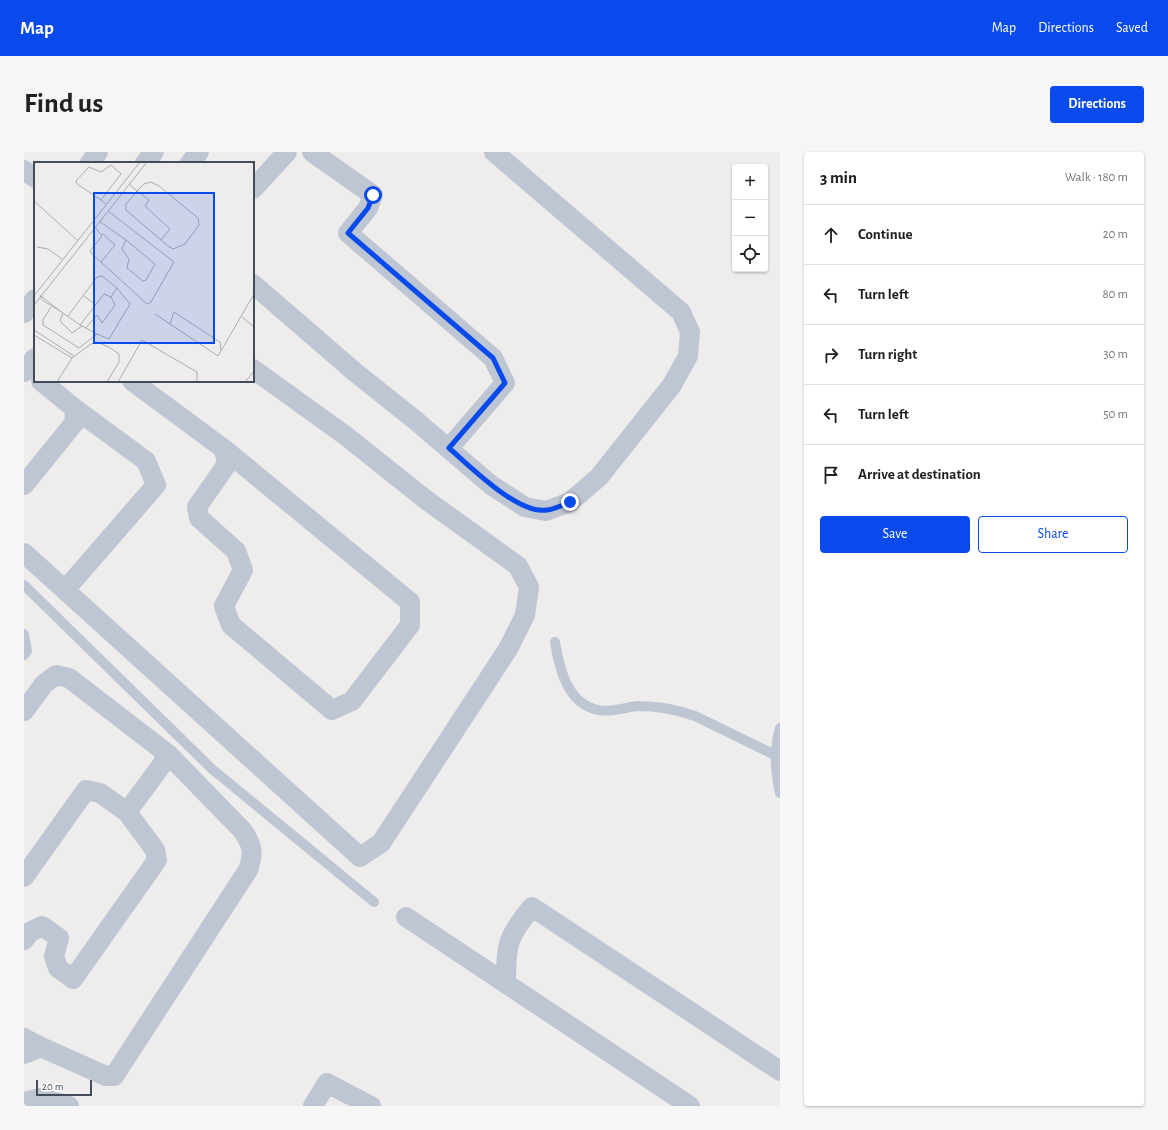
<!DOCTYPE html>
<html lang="en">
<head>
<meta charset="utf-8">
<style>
  body { margin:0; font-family:"Alegreya Sans",sans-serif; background:#f6f6f6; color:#202124 }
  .controls { position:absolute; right:12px; top:12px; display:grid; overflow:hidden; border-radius:4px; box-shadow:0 1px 3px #0004 }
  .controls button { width:36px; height:36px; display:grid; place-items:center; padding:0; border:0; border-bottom:1px solid #e0e0e0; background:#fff; color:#202124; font:20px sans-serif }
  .scale { position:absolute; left:12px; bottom:10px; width:56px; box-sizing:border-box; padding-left:4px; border:2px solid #434c5b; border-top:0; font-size:11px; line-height:14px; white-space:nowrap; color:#434c5b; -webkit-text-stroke:3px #fff; paint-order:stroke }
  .stop { position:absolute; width:12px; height:12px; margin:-9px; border:3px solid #094aec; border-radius:50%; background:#fff }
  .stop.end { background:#094aec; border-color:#fff; box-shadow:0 1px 4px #0008 }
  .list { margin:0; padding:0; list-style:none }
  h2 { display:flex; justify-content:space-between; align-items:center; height:52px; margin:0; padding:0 16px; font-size:17px }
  h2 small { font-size:13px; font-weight:400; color:#757577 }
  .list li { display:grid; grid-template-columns:26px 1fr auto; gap:12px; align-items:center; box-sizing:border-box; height:60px; padding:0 16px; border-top:1px solid #e0e0e0 }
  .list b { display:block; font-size:15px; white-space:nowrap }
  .list em { font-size:13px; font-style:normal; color:#757577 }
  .actions { display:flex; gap:8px; padding:12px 16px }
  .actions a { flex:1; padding:9px 0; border:1px solid #094aec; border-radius:4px; text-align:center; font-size:14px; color:#094aec }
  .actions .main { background:#094aec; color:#fff }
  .icon { flex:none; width:22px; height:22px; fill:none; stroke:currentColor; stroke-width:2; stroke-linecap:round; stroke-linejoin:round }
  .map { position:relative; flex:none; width:756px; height:954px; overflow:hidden; border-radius:4px }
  header { display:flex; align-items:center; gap:24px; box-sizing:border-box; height:56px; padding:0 20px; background:#094aec; color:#fff }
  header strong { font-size:19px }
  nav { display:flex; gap:22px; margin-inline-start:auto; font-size:14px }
  .intro { display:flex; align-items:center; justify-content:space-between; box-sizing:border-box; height:96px; padding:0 24px }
  h1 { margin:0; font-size:28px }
  .button { padding:10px 18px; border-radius:4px; background:#094aec; color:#fff; font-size:14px; font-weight:700 }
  main { display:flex; gap:24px; padding:0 24px }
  aside { flex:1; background:#fff; border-radius:4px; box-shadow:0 1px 3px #0004 }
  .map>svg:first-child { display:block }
</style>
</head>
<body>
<header>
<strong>Map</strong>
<nav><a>Map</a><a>Directions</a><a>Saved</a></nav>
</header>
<div class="intro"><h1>Find us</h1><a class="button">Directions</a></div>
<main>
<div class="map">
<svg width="756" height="954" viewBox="0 0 756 954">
  <rect width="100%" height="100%" fill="#efecec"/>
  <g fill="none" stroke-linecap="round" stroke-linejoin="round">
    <path stroke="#bec6d3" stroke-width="10" d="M0,433L188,617L350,750
      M0,482L3,499L0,503
      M531,490C535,515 543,552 574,558C587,561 601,555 614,554C632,554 654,558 671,564L753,604
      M756,576C750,595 751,621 756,641"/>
    <path stroke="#bec6d3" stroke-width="20" d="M288,0L349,43L344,56L324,81L469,206L481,231L425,296
      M66,11L74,0
      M121,11L130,0
      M166,11L175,0
      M0,18L11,26
      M229,37L263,0
      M229,132L332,221L391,268L467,333L501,355L522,359L546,350L575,325L648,233L664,204L666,180L657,160L470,0
      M0,161L11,147
      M0,220L11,206
      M108,229L200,297L386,450V473L328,549L308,558L207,473L200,454L219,418L212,399L175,366L173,355L203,312L200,297
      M0,333L51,270L50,256L17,229
      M0,401L336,705L357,691L484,497L501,463L505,435L494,414L401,347L322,284L229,217
      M41,438L132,333L122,309L50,256
      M0,559L20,532L32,523L45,526L145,603L218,678C229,693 230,701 224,718L90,924H82L17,895
      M0,725L62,638L76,641L103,660L145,603
      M382,765L666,954
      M0,788L6,780L18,774L35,786L30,804L34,816L49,827L133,708L131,698L103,660
      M482,831C482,793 483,785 508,755L756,919
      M0,886L17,895L0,902
      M0,950L16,946L45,954
      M289,954L303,931L347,954"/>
  </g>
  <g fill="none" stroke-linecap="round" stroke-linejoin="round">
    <path stroke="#094aec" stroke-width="5" d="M349,43L344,56L324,81L469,206L481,231L425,296C446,314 494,363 523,358C531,357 539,353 546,350"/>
  </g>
  <g transform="translate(10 10)">
    <rect width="220" height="220" fill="#efecec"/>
    <path fill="none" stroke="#aaacb2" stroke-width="1" d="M95,22L103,29L92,42V48L134,84L139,87L151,82L165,63L164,56L125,24L117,20L110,22L103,29L115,38L111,44L136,67L127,78M67,38L87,12L77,3L67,10L55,5L42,19L43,22L67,38L72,42M0,39L43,78M65,59L92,78L88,87L95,97L93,106L109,119L112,118L121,102L92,78M61,65L68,74L56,89L57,91L113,142L117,140L140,100L74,49M3,85L14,87L28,97M67,100L81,83L68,71M6,133L8,138L26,149L7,134M0,134L106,0M50,134L62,143M0,143L113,0M17,145L9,158V163L45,186L63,172L46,163M26,149L46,163L70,132L77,135L83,126M29,151L26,159L38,171L48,164M121,152L184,194L220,132M34,154L63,115L68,114L83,126L96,142L75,177L63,172M208,155L220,165M136,162L140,150L186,180L187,188M52,166L63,153L68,161L81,143L77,135M0,168L40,194M0,173L38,196M23,220L38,196L57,182L63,180L75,185L85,192V200L73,220M84,220L108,178L163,210V220M211,220L220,209"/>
    <path fill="#094aec" fill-opacity="0.15" stroke="#094aec" stroke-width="2" d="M60,31H180V181H60Z"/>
    <rect width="220" height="220" fill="none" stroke="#434c5b" stroke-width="2"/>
  </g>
</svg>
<div class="controls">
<button>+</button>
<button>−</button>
<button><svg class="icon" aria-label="locate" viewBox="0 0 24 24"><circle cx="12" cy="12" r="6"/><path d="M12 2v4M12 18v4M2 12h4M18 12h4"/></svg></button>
</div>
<div class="scale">20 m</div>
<div class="stop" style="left:349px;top:43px"></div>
<div class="stop end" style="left:546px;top:350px"></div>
</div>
<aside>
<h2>3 min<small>Walk · 180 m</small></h2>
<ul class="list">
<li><svg class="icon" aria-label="ahead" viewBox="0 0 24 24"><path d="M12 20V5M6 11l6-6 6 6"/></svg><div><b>Continue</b></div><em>20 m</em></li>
<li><svg class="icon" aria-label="left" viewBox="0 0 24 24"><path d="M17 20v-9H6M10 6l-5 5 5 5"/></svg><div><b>Turn left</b></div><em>80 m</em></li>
<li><svg class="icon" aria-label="right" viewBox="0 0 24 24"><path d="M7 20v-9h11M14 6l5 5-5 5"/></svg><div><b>Turn right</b></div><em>30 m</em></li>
<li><svg class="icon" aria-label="left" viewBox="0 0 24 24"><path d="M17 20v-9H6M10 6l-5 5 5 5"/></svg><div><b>Turn left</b></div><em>50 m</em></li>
<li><svg class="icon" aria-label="arrive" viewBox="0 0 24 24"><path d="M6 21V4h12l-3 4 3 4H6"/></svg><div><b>Arrive at destination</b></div></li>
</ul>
<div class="actions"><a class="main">Save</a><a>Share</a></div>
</aside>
</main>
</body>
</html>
